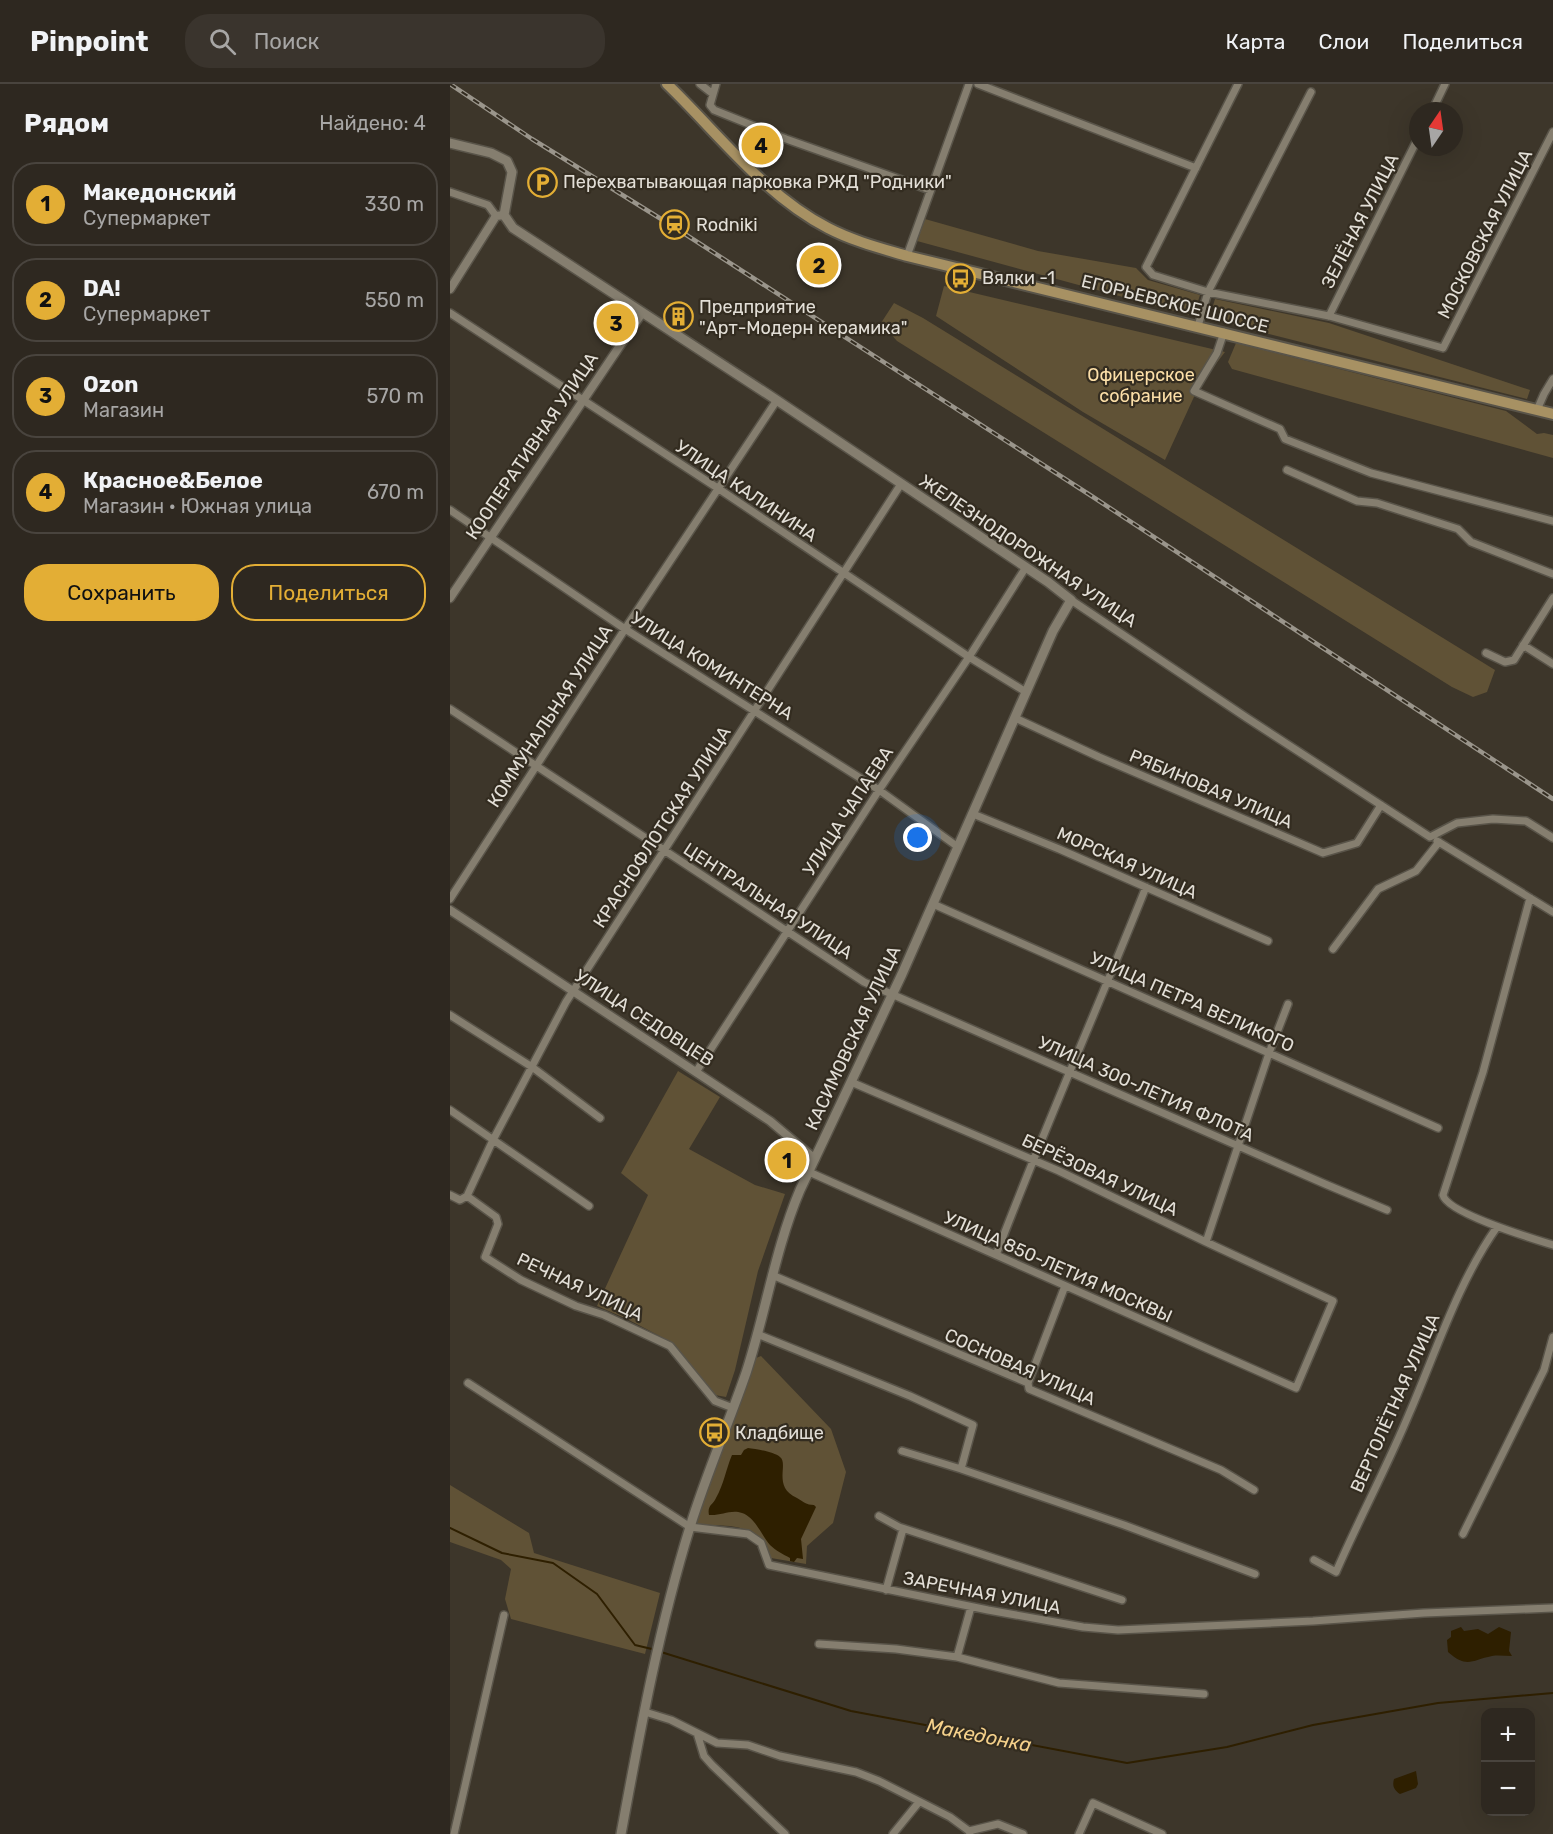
<!DOCTYPE html>
<html lang="ru">
<head>
<meta charset="utf-8">
<style>
  body { margin:0; font-family:Rubik,sans-serif; background:#3a342d; color:#f1f3f6 }
  .controls { position:absolute; right:18px; bottom:18px; display:grid; overflow:hidden; border-radius:12px; box-shadow:0 6px 24px #0002 }
  .controls button { width:54px; height:54px; display:grid; place-items:center; padding:0; border:0; border-bottom:2px solid #49443e; background:#2e2820; color:#f1f3f6; font:30px sans-serif }
  .compass { position:absolute; left:959px; top:18px; width:54px; height:54px; border-radius:50%; background:#2e2820; box-shadow:0 6px 24px #0002; rotate:13deg }
  .you { position:absolute; left:468px; top:754px; width:21px; height:21px; margin:-15px; border:4px solid #fff; border-radius:50%; background:#1a73e8; box-shadow:0 0 0 9px #1a73e833 }
  .badge { display:grid; place-items:center; width:39px; height:39px; border-radius:50%; background:#e3ae35; color:#111; font-size:20px; font-weight:700 }
  .pin { position:absolute; translate:-50% -50%; border:3px solid #fff; box-shadow:0 2px 6px #0006 }
  .list { margin:0; padding:0; list-style:none }
  h2 { display:flex; justify-content:space-between; align-items:center; height:78px; margin:0; padding:0 24px; font-size:26px }
  h2 small { font-size:20px; font-weight:400; color:#a7a6a5 }
  .list li { display:grid; grid-template-columns:39px 1fr auto; gap:18px; align-items:center; box-sizing:border-box; height:84px; margin:0 12px 12px; padding:0 12px; border:2px solid #49443e; border-radius:24px }
  .list b { display:block; font-size:22px; white-space:nowrap }
  .list p { margin:0; font-size:20px; white-space:nowrap; color:#a7a6a5 }
  .list em { font-size:20px; font-style:normal; color:#a7a6a5 }
  .actions { display:flex; gap:12px; padding:18px 24px }
  .actions a { flex:1; padding:14px 0; border:2px solid #e3ae35; border-radius:24px; text-align:center; font-size:21px; color:#e3ae35 }
  .actions .main { background:#e3ae35; color:#111 }
  .icon { flex:none; width:33px; height:33px; fill:none; stroke:currentColor; stroke-width:2; stroke-linecap:round; stroke-linejoin:round }
  .map { position:relative; flex:none; width:1103px; height:1750px; overflow:hidden }
  header { display:flex; align-items:center; gap:36px; box-sizing:border-box; height:84px; padding:0 30px; background:#2e2820; border-bottom:2px solid #49443e }
  header strong { font-size:28px }
  nav { display:flex; gap:33px; margin-inline-start:auto; font-size:21px }
  .search { width:420px; height:54px; background:#3a342d; display:flex; align-items:center; gap:15px; box-sizing:border-box; padding:0 21px; border-radius:24px; color:#a7a6a5; font-size:22px }
  main { display:flex }
  aside { flex:1; background:#2e2820 }
  .map>svg:first-child { display:block }
</style>
</head>
<body>
<header>
<strong>Pinpoint</strong>
<div class="search"><svg class="icon" aria-label="search" viewBox="0 0 24 24"><circle cx="10" cy="10" r="6"/><path d="M15 15l6 6"/></svg>Поиск</div>
<nav><a>Карта</a><a>Слои</a><a>Поделиться</a></nav>
</header>
<main>
<aside>
<h2>Рядом<small>Найдено: 4</small></h2>
<ul class="list">
<li><span class="badge">1</span><div><b>Македонский</b><p>Супермаркет</p></div><em>330 m</em></li>
<li><span class="badge">2</span><div><b>DA!</b><p>Супермаркет</p></div><em>550 m</em></li>
<li><span class="badge">3</span><div><b>Ozon</b><p>Магазин</p></div><em>570 m</em></li>
<li><span class="badge">4</span><div><b>Красное&amp;Белое</b><p>Магазин · Южная улица</p></div><em>670 m</em></li>
</ul>
<div class="actions"><a class="main">Сохранить</a><a>Поделиться</a></div>
</aside>
<div class="map">
<svg width="1103" height="1750" viewBox="0 0 1103 1750">
  <rect width="100%" height="100%" fill="#3d362a"/>
  <path fill="#605236" d="M475,135L588,167L686,184L698,196L750,211L743,232L467,157Z
    M494,202L775,268L749,302L715,376L633,328L486,232Z
    M765,215L879,239L1080,306L1077,315L759,235Z
    M444,219L473,234L1045,586L1037,608L1023,613L1002,603L447,257L431,239Z
    M786,259L1056,327L1087,350L1094,349L1103,351V374L782,285L778,278Z
    M228,987L270,1013L239,1065L305,1101L335,1110L308,1187L285,1286L276,1313L265,1311L223,1259L177,1235L147,1222L198,1111L171,1089Z
    M311,1272L381,1345L396,1388L383,1439L357,1462L356,1480L321,1474C306,1436 279,1443 244,1440L306,1274Z
    M0,1401L79,1449L84,1469L210,1509L195,1570L61,1535L55,1515L61,1485L51,1476L0,1458Z"/>
  <path fill="#2e1f00" d="M298,1364C306,1365 324,1368 330,1373C339,1380 322,1403 347,1414C354,1418 356,1421 364,1421L366,1423L351,1455L353,1475L347,1474L344,1478L340,1477V1474C333,1470 326,1467 320,1461C312,1452 305,1433 292,1429C281,1425 271,1432 259,1431C257,1421 263,1421 266,1414C274,1400 276,1385 282,1371H291L294,1366Z
    M1011,1543L1014,1547L1028,1545L1038,1550L1049,1543L1061,1548L1059,1567L1062,1572C1055,1572 1048,1571 1042,1572C1022,1576 1017,1585 998,1568L997,1556L1001,1553V1547Z
    M966,1687L968,1700L966,1704L950,1710C944,1706 942,1702 944,1695Z"/>
  <g fill="none" stroke-linecap="round" stroke-linejoin="round">
    <path stroke="#2e1f00" stroke-width="2" d="M0,1444L52,1469L103,1479L147,1510L185,1561L206,1566
      M211,1568L401,1627L677,1679L777,1663L863,1641L988,1619L1103,1609"/>
    <defs>
      <path id="minor" d="M250,0L263,10
        M266,0L260,21L264,26L336,55L480,106
        M528,0L746,84
        M788,0L696,183L703,191L758,208L879,232L993,264L1103,48
        M982,27L995,0
        M0,108L38,121L46,132
        M457,172L519,0
        M0,229L269,405L519,573L576,608
        M879,232L968,54
        M748,242L758,208L861,8
        M774,248L767,269L744,307L830,345L835,355L921,389L1103,437
        M1087,326L1094,310L1103,295
        M837,386L907,417L927,419L1008,445L1021,458L1103,490
        M0,426L175,545L429,706L508,763
        M621,516L797,634L980,753L1007,739L1043,735L1076,737L1103,754
        M1073,561L1103,580
        M1036,569L1055,578L1064,576L1103,514
        M0,625L414,898L875,1100L937,1126
        M565,634L649,673L873,769L907,759L931,721
        M523,730L609,765L818,857
        M987,757L1103,828
        M1080,814L1033,988L993,1111C997,1129 1084,1155 1103,1161
        M0,815L175,545L327,316
        M483,820L988,1044
        M883,865L928,805L966,787L989,758
        M0,931L82,983L150,1034
        M246,988L429,706L519,573L576,483
        M0,1026L139,1122
        M359,1088L846,1304L883,1217L756,1158L609,1087L401,998
        M0,1111L10,1116L17,1112L46,1133L48,1140L35,1173L71,1196L126,1222L154,1231L220,1262L265,1317L283,1324
        M17,1112L43,1056L116,918L451,400
        M756,1158L819,969L838,920
        M546,1171C593,1047 647,926 696,803
        M322,1191L578,1299L579,1305L771,1386L804,1406
        M307,1250L460,1312L523,1341L511,1385L452,1367
        M18,1299L240,1443L298,1450L311,1459L319,1481L538,1526L633,1543L668,1546L863,1537L974,1529L1103,1524
        M578,1299L615,1202
        M511,1385L674,1441L805,1490
        M429,1432L449,1443L672,1516
        M1013,1450L1094,1286L1103,1253
        M864,1476L886,1488C909,1435 937,1383 959,1330C986,1268 1008,1198 1047,1143
        M436,1506L453,1445
        M369,1560L446,1565L507,1573L521,1523
        M507,1573L609,1599L754,1610
        M195,1628L221,1636L267,1659L298,1661L330,1672L406,1688L429,1697L500,1733L519,1747L520,1750
        M247,1649L254,1672L262,1681L335,1750
        M519,1747L548,1740L573,1750
        M4,1750L54,1531
        M443,1750L469,1718
        M629,1750L643,1719L712,1750"/>
      <path id="tertiary" d="M0,205L46,132L54,131
        M0,514L192,229
        M0,826L320,1037L365,1075"/>
      <path id="secondary" d="M0,59L41,69L57,77L62,88L54,131L63,144L322,313L598,498L621,516L603,547L452,890L350,1106C325,1165 316,1228 296,1289C278,1341 256,1391 240,1443C209,1543 190,1647 171,1750"/>
      <path id="primary" d="M217,0C268,49 314,111 378,144C403,157 430,164 457,172L1103,330"/>
    </defs>
    <use href="#minor" stroke="#595449" stroke-width="10"/>
    <use href="#tertiary" stroke="#595449" stroke-width="11"/>
    <use href="#secondary" stroke="#595449" stroke-width="12"/>
    <use href="#primary" stroke="#595449" stroke-width="14"/>
    <use href="#minor" stroke="#857e6f" stroke-width="7"/>
    <use href="#tertiary" stroke="#857e6f" stroke-width="8"/>
    <use href="#secondary" stroke="#857e6f" stroke-width="9"/>
    <use href="#primary" stroke="#a79163" stroke-width="10"/>
    <defs>
      <path id="rail" d="M0,0L82,55L224,143L640,411L1103,715"/>
    </defs>
    <use href="#rail" stroke="#9a958b" stroke-width="4.5"/>
    <use href="#rail" stroke="#332c20" stroke-width="2" stroke-dasharray="7" stroke-linecap="butt"/>
  </g>
  <defs>
    <symbol id="parking-ring" viewBox="-11 -11 22 22"><circle r="9.5" fill="#332c20" stroke="#e3ae35" stroke-width="1.5"/><path d="M-3.5-5.5H1a3.5 3.5 0 0 1 0 7H-1V5.5H-3.5ZM-1-3.4V-.6H.8a1.4 1.4 0 0 0 0-2.8Z" fill="#e3ae35"/></symbol>
    <symbol id="station-ring" viewBox="-11 -11 22 22"><circle r="9.5" fill="#332c20" stroke="#e3ae35" stroke-width="1.5"/><path d="M-3-6H3Q5-6 5-4V2Q5 4 3 4L4.5 6H3L1.5 4h-3L-3 6H-4.5L-3 4Q-5 4-5 2V-4Q-5-6-3-6ZM-3.5-4v3h7v-3ZM-3.5 1v1.5H-2V1ZM2 1v1.5H3.5V1Z" fill="#e3ae35"/></symbol>
    <symbol id="bus-ring" viewBox="-11 -11 22 22"><circle r="9.5" fill="#332c20" stroke="#e3ae35" stroke-width="1.5"/><path d="M-5-6H5V4H4V6H2V4H-2V6H-4V4H-5ZM-3.5-4V0h7V-4ZM-3.5 1.2v1.5H-2V1.2ZM2 1.2v1.5H3.5V1.2Z" fill="#e3ae35"/></symbol>
    <symbol id="building-ring" viewBox="-11 -11 22 22"><circle r="9.5" fill="#332c20" stroke="#e3ae35" stroke-width="1.5"/><path d="M-4-6H4V6H1V3H-1V6H-4ZM-2.5-4.3h1.7v1.8h-1.7ZM.8-4.3h1.7v1.8H.8ZM-2.5-1h1.7V.8h-1.7ZM.8-1h1.7V.8H.8Z" fill="#e3ae35"/></symbol>
  </defs>
  <g fill-rule="evenodd">
    <use href="#parking-ring" x="76" y="82" width="33" height="33"/>
    <use href="#station-ring" x="208" y="124" width="33" height="33"/>
    <use href="#bus-ring" x="494" y="178" width="33" height="33"/>
    <use href="#building-ring" x="212" y="216" width="33" height="33"/>
    <use href="#bus-ring" x="248" y="1332" width="33" height="33"/>
  </g>
  <g text-anchor="middle" dominant-baseline="central" stroke-width="4.5" stroke-linejoin="round" paint-order="stroke">
    <g font-size="18" fill="#e3dfd7" stroke="#332c20" text-anchor="start">
      <text x="113" y="98">Перехватывающая парковка РЖД "Родники"</text>
      <text x="246" y="141">Rodniki</text>
      <text x="532" y="194">Вялки -1</text>
      <text x="249" y="223">Предприятие<tspan x="249" dy="21">"Арт-Модерн керамика"</tspan></text>
      <text x="285" y="1349">Кладбище</text>
    </g>
    <g font-size="18" fill="#e3dfd7" stroke="#332c20">
      <text transform="translate(910 137) rotate(-63)">ЗЕЛЁНАЯ УЛИЦА</text>
      <text transform="translate(1035 150) rotate(-63)">МОСКОВСКАЯ УЛИЦА</text>
      <text transform="translate(725 220) rotate(14)">ЕГОРЬЕВСКОЕ ШОССЕ</text>
      <text transform="translate(82 362) rotate(-56)">КООПЕРАТИВНАЯ УЛИЦА</text>
      <text transform="translate(296 407) rotate(34)">УЛИЦА КАЛИНИНА</text>
      <text transform="translate(578 467) rotate(34)">ЖЕЛЕЗНОДОРОЖНАЯ УЛИЦА</text>
      <text transform="translate(262 582) rotate(32)">УЛИЦА КОМИНТЕРНА</text>
      <text transform="translate(100 632) rotate(-57)">КОММУНАЛЬНАЯ УЛИЦА</text>
      <text transform="translate(761 705) rotate(23)">РЯБИНОВАЯ УЛИЦА</text>
      <text transform="translate(398 727) rotate(-57)">УЛИЦА ЧАПАЕВА</text>
      <text transform="translate(212 743) rotate(-57)">КРАСНОФЛОТСКАЯ УЛИЦА</text>
      <text transform="translate(677 779) rotate(24)">МОРСКАЯ УЛИЦА</text>
      <text transform="translate(318 817) rotate(33)">ЦЕНТРАЛЬНАЯ УЛИЦА</text>
      <text transform="translate(742 918) rotate(24)">УЛИЦА ПЕТРА ВЕЛИКОГО</text>
      <text transform="translate(194 934) rotate(33)">УЛИЦА СЕДОВЦЕВ</text>
      <text transform="translate(403 954) rotate(-65)">КАСИМОВСКАЯ УЛИЦА</text>
      <text transform="translate(696 1005) rotate(24)">УЛИЦА 300-ЛЕТИЯ ФЛОТА</text>
      <text transform="translate(650 1091) rotate(25)">БЕРЁЗОВАЯ УЛИЦА</text>
      <text transform="translate(608 1183) rotate(24)">УЛИЦА 850-ЛЕТИЯ МОСКВЫ</text>
      <text transform="translate(130 1203) rotate(25)">РЕЧНАЯ УЛИЦА</text>
      <text transform="translate(570 1283) rotate(24)">СОСНОВАЯ УЛИЦА</text>
      <text transform="translate(945 1319) rotate(-66)">ВЕРТОЛЁТНАЯ УЛИЦА</text>
      <text transform="translate(532 1509) rotate(11)">ЗАРЕЧНАЯ УЛИЦА</text>
    </g>
    <g font-size="18" fill="#fcdfa8" stroke="#332c20">
      <text x="691" y="291">Офицерское<tspan x="691" dy="21">собрание</tspan></text>
    </g>
    <g font-size="20" font-style="italic" fill="#f5d18b" stroke="#332c20">
      <text transform="translate(529 1651) rotate(11)">Македонка</text>
    </g>
  </g>
</svg>
<div class="controls">
<button>+</button>
<button>−</button>
</div>
<svg class="compass" viewBox="-18 -18 36 36"><path d="M0-13l5 13h-10z" fill="#e53935"/><path d="M0 13l5-13h-10z" fill="#a7a6a5"/></svg>
<div class="you"></div>
<div class="pin badge" style="left:337px;top:1076px">1</div>
<div class="pin badge" style="left:369px;top:181px">2</div>
<div class="pin badge" style="left:166px;top:239px">3</div>
<div class="pin badge" style="left:311px;top:61px">4</div>
</div>
</main>
</body>
</html>
